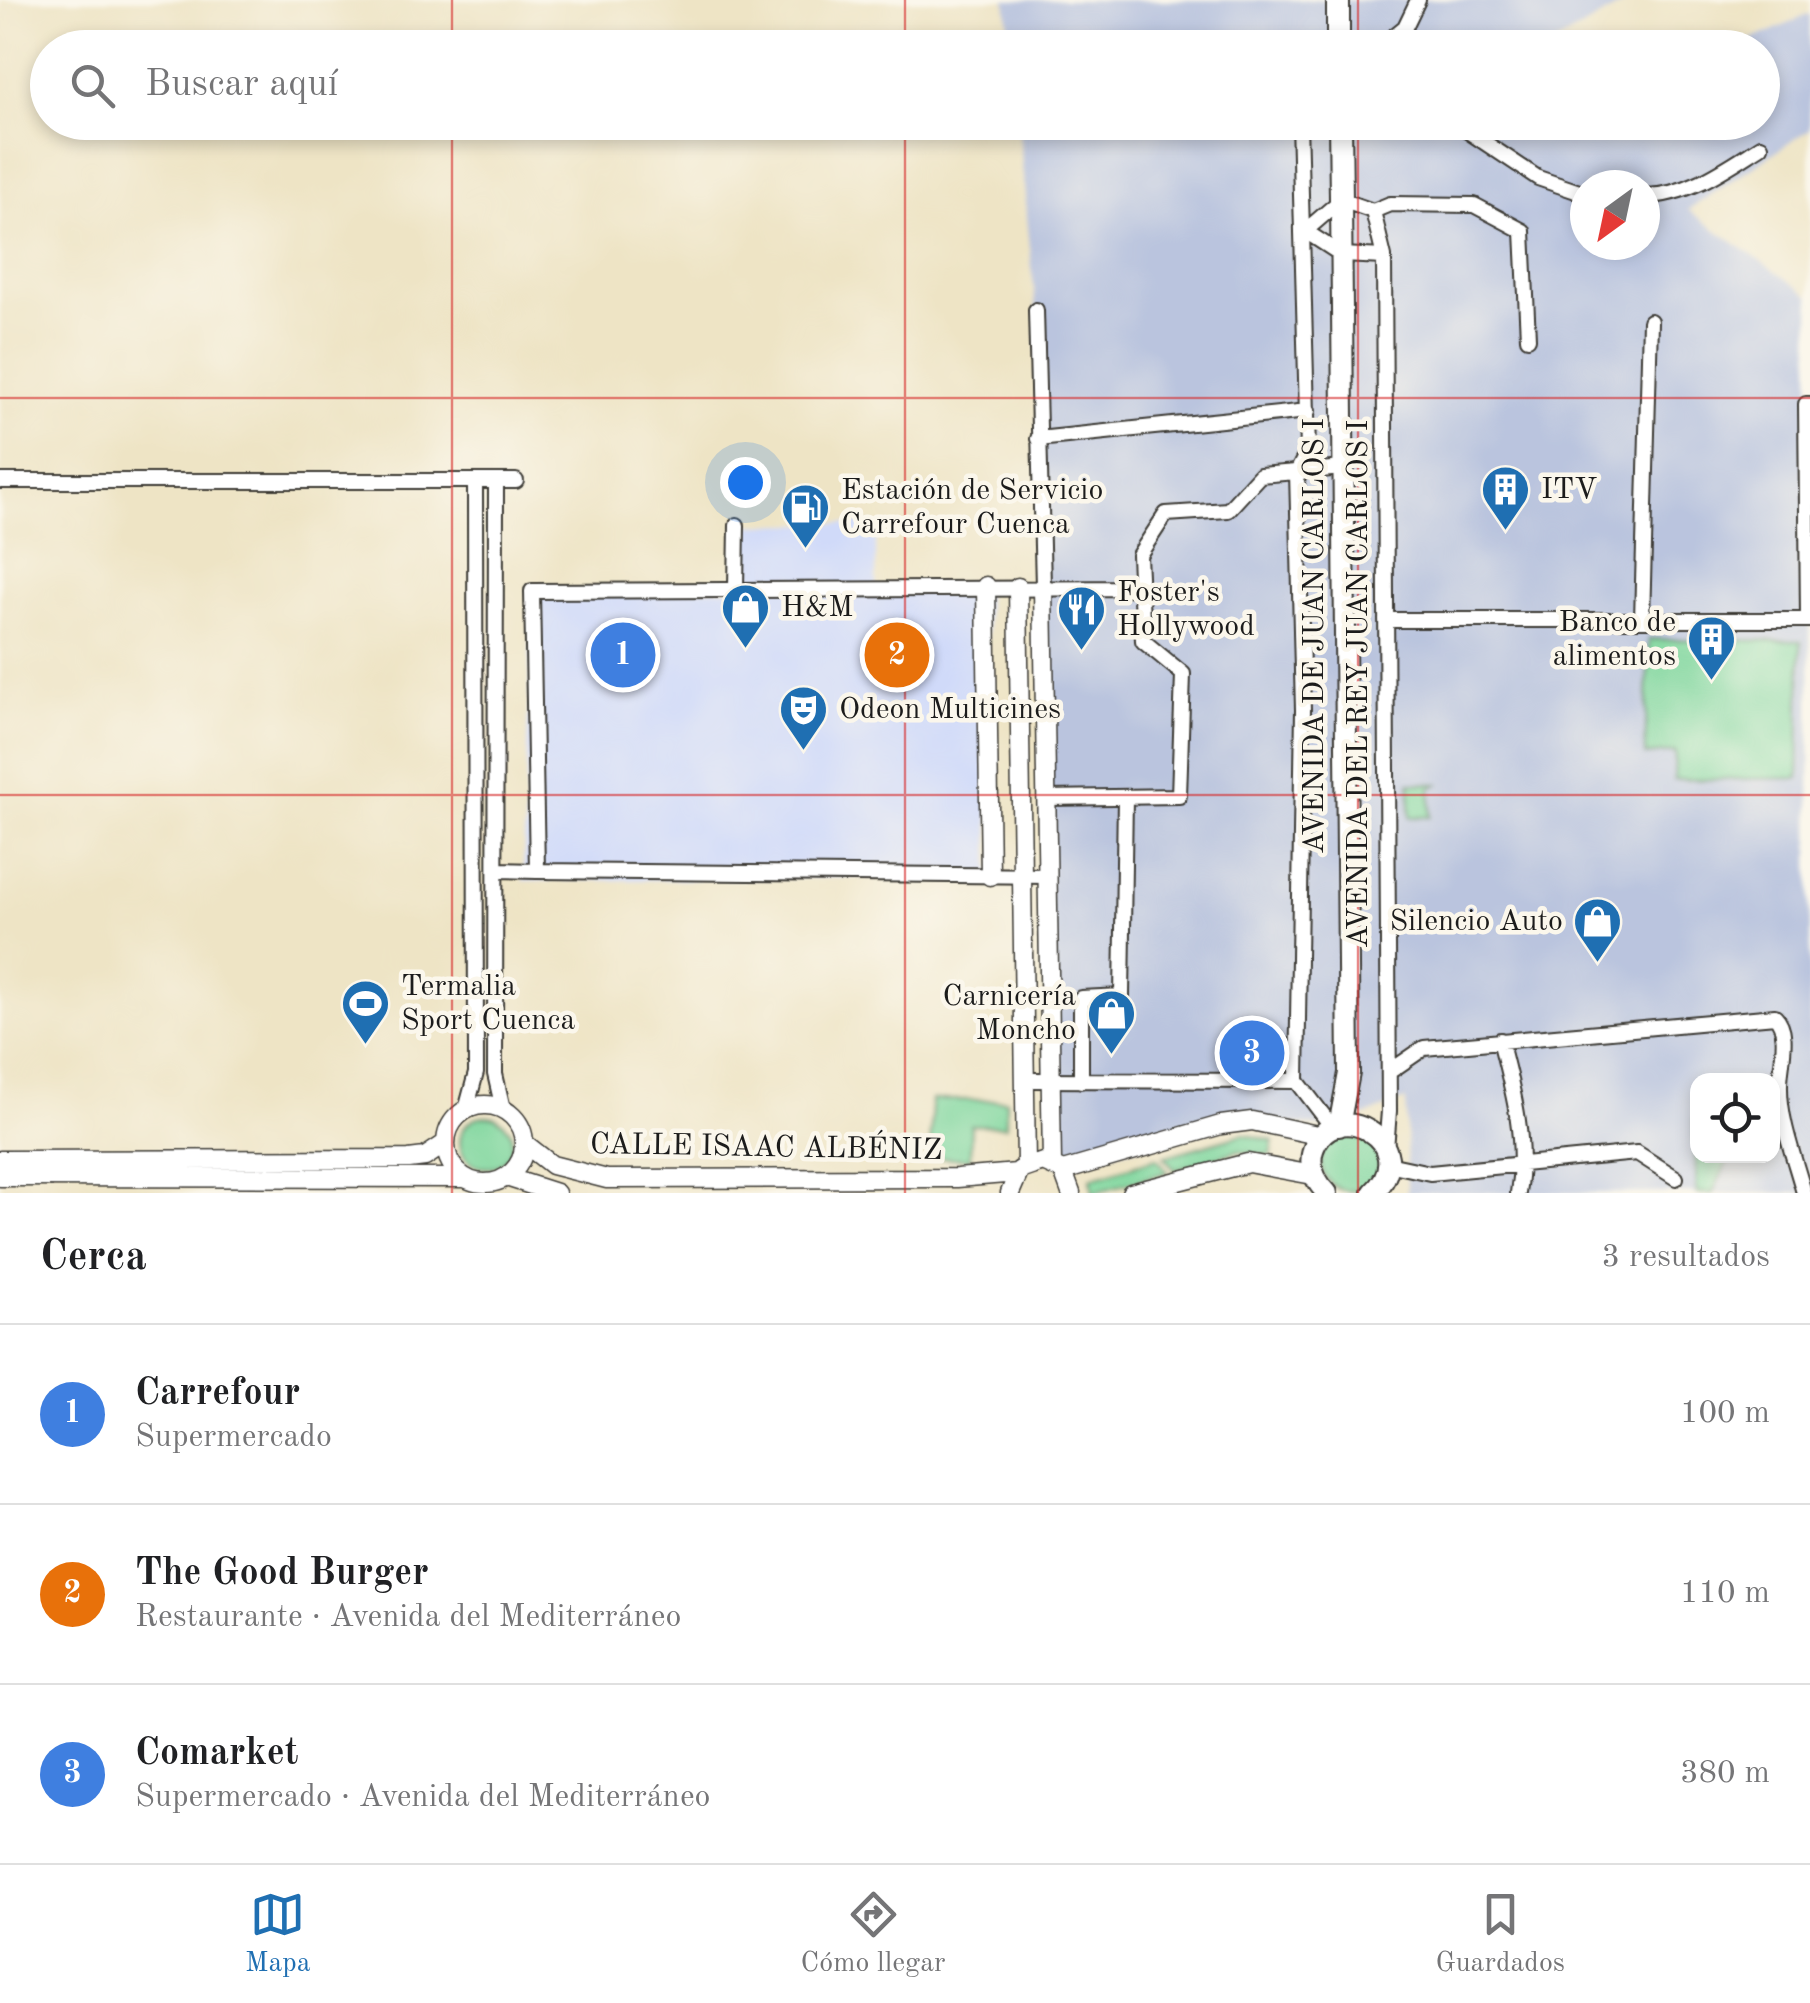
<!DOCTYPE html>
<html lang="es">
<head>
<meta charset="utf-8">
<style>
  body { margin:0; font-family:"Old Standard TT",serif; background:#f6f6f6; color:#202124 }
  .controls { position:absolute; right:30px; bottom:30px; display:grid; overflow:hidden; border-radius:20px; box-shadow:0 5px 15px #0003 }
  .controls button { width:90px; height:90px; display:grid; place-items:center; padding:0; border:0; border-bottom:2px solid #e0e0e0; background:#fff; color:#202124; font:50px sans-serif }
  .compass { position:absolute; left:1570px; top:170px; width:90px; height:90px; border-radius:50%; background:#fff; box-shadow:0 5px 15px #0003; rotate:213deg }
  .you { position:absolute; left:745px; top:482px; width:35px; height:35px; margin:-25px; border:8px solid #fff; border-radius:50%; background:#1a73e8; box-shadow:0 0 0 15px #1a73e833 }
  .badge { display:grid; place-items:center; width:65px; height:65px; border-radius:50%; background:#1f6fb2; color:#fff; font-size:32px; font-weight:700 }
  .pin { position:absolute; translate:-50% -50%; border:5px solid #fff; box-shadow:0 2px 10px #0006 }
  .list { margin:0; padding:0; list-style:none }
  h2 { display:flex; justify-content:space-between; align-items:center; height:130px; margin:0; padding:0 40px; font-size:42px }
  h2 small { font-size:32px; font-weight:400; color:#757577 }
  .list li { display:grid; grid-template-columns:65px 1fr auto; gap:30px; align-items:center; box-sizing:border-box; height:180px; padding:0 40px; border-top:2px solid #e0e0e0 }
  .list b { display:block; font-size:38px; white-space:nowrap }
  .list p { margin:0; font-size:32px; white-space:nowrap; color:#757577 }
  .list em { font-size:32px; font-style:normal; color:#757577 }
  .icon { flex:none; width:55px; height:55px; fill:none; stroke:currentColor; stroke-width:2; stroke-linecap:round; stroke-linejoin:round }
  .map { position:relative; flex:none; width:1810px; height:1193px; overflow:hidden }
  .search { position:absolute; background:#fff; box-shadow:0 5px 15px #0003; left:30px; right:30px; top:30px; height:110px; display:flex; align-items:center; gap:25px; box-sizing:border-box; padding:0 35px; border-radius:55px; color:#757577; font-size:38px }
  .sheet { height:670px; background:#fff }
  nav { display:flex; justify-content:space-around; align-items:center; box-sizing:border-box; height:140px; border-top:2px solid #e0e0e0; background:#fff; font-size:28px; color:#757577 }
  nav a { display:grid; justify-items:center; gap:5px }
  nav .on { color:#1f6fb2 }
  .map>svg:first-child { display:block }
</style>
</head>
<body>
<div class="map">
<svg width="1810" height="1193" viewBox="0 0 1810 1193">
  <rect width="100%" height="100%" fill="#fbf7ec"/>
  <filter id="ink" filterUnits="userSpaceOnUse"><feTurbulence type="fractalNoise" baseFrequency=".01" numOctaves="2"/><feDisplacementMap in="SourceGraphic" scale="20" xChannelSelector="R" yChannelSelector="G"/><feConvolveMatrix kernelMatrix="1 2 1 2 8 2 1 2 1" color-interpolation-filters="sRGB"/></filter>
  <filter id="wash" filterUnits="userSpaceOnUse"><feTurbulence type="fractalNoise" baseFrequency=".0048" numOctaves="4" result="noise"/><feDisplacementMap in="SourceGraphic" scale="40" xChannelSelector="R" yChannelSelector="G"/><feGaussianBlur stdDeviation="2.25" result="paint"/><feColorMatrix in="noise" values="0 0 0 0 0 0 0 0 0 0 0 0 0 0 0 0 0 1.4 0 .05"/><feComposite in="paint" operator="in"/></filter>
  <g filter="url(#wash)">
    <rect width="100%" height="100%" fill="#eee4c5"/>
    <path fill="#d0daf9" d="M876,523V587L986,586L990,876L523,881L532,591L736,589L737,525Z"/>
    <path fill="#bac4de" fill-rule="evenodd" d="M1006,0H1630L1548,48L1011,47Z
      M1810,14V129L1688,210L1810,296V1193H1407L1406,1100L1333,1128L1252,1121L1055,1166L1036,310L1018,123L1516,122L1521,130L1599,138L1622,123L1762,122V48L1735,47ZM1585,185H1645V245H1585ZM1698,1080H1772V1156H1698Z"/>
    <path fill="#7cd59b" stroke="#4c785c" stroke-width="2.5" d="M1649,639L1801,641L1799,778L1674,780L1675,752L1645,755Z
      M1410,783L1438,784L1431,788L1430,817H1410Z
      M932,1100H1006V1126L971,1125L970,1159L930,1157Z
      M460 1142a26 26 0 1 1 52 0a26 26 0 1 1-52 0Z
      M1694,1120H1697L1698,1156H1730L1713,1193H1697Z
      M1321 1162a29 29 0 1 1 58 0a29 29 0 1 1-58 0Z
      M1243,1134L1274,1141L1271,1156L1238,1151L1175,1170L1164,1157Z
      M1157,1158L1168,1172L1093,1193L1091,1178Z"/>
  </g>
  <g filter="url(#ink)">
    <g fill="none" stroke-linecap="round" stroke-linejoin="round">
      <defs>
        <path id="minor" d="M1379,48L1405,27L1418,0
          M1454,122L1538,178L1585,194
          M1645,196C1688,196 1726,168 1761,146
          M1373,211L1390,204L1474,205L1523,231L1528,338
          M1384,257L1342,255L1305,231L1341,200L1373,211L1384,257L1389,1111L1386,1149
          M1036,310L1043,586
          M1038,439L1308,411
          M0,481H516
          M496,481L495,1074L503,1109
          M736,589L737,525
          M1386,620H1810
          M1642,620L1650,321
          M1808,620L1806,404H1810
          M1047,798L1179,796L1183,674L1143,641L1139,555L1166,514L1228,510L1260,475L1344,468
          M496,870L537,871
          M1048,876L537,871L532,591L1141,588
          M1500,1040C1513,1090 1527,1141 1518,1193
          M1389,1072L1424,1048L1775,1016C1791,1032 1780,1063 1780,1084C1779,1120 1795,1159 1804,1193
          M1025,1080L1297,1081L1333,1128
          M1081,1081V998L1122,996L1125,797
          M1297,1081L1303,710L1297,472L1308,451L1299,122
          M466,1110L476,1073L475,481
          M1388,1164L1430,1173L1637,1153L1676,1178"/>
        <path id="tertiary" d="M986,586L990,876
          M1043,586L1052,1164
          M1018,587L1026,1166
          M446 1144a39 39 0 1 1 78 0a39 39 0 1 1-78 0Z
          M524,1143L552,1165L607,1179L957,1178L1017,1173
          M0,1160L409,1159L425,1157L446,1143
          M1063,1171L1221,1125L1252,1121L1322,1136
          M0,1177L466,1178
          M506,1177L556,1193
          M1010,1193L1020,1170L1043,1162L1063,1171L1071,1193
          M1131,1193L1248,1163L1313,1175"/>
        <path id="secondary" d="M1339,1126L1349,1073L1341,200
          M1327,1193C1315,1181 1308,1167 1313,1150C1333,1092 1424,1144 1373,1193"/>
        <path id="primary" d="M1338,0V48
          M1340,122L1341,200"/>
      </defs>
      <use href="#minor" stroke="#3c3a35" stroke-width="18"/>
      <use href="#tertiary" stroke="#3c3a35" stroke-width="21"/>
      <use href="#secondary" stroke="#3c3a35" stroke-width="24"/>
      <use href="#primary" stroke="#3c3a35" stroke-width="26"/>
      <use href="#minor" stroke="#fff" stroke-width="14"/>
      <use href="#tertiary" stroke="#fff" stroke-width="18"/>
      <use href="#secondary" stroke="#fff" stroke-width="20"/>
      <use href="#primary" stroke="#fff" stroke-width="22"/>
    </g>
  </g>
  <path fill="none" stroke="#d62828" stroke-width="2.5" stroke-opacity="0.55" d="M452,0V48M905,0V48M1358,0V48M452,122V1193M905,122V1193M1358,122V1193M0,398H1810M0,795H1810"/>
  <defs>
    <symbol id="building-pin" viewBox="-11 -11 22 30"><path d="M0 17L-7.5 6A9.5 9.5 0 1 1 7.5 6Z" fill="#1f6fb2" stroke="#fbf7ec"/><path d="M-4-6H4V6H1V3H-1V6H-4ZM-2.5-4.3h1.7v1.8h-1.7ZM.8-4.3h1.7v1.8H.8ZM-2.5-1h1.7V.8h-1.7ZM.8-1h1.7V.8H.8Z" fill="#fff"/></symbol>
    <symbol id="fuel-pin" viewBox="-11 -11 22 30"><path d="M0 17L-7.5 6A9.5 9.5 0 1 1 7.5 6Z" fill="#1f6fb2" stroke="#fbf7ec"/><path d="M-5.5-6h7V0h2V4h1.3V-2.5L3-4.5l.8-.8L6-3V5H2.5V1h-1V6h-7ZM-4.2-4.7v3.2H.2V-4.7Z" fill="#fff"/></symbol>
    <symbol id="shop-pin" viewBox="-11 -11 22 30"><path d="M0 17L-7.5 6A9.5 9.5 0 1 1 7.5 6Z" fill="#1f6fb2" stroke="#fbf7ec"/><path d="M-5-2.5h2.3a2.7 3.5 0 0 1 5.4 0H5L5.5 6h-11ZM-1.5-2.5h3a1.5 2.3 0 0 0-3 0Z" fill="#fff"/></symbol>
    <symbol id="restaurant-pin" viewBox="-11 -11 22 30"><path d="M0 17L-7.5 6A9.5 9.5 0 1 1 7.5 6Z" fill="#1f6fb2" stroke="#fbf7ec"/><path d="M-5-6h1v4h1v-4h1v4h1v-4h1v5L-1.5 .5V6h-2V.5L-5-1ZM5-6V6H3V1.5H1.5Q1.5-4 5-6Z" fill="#fff"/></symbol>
    <symbol id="theatre-pin" viewBox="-11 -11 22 30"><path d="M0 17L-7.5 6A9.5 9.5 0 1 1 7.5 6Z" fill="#1f6fb2" stroke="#fbf7ec"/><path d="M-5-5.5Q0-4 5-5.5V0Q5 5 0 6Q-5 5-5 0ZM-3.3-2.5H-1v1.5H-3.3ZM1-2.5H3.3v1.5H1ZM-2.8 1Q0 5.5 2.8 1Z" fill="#fff"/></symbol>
    <symbol id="stadium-pin" viewBox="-11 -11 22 30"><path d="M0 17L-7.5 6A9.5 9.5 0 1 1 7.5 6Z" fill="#1f6fb2" stroke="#fbf7ec"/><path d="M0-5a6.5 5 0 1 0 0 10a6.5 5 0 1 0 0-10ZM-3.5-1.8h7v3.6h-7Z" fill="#fff"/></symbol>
  </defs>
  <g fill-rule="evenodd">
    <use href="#building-pin" x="1478" y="462" width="55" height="75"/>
    <use href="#fuel-pin" x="778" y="480" width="55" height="75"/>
    <use href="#shop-pin" x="718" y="580" width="55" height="75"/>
    <use href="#restaurant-pin" x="1054" y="582" width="55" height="75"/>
    <use href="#building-pin" x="1684" y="612" width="55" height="75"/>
    <use href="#theatre-pin" x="776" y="682" width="55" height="75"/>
    <use href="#shop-pin" x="1570" y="894" width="55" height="75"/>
    <use href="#stadium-pin" x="338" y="976" width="55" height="75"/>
    <use href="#shop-pin" x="1084" y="986" width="55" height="75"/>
  </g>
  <g text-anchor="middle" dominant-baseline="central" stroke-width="9" stroke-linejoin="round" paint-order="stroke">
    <g font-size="30" fill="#1c1c1c" stroke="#fbf7ec" text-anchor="start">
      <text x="1541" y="490">ITV</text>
      <text x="841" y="491">Estación de Servicio<tspan x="841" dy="34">Carrefour Cuenca</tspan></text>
      <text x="1117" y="593">Foster's<tspan x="1117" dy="34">Hollywood</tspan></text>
      <text x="781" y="608">H&amp;M</text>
      <text x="1676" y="623" text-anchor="end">Banco de<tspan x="1676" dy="34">alimentos</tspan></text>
      <text x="839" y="710">Odeon Multicines</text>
      <text x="1563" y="922" text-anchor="end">Silencio Auto</text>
      <text x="401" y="987">Termalia<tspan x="401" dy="34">Sport Cuenca</tspan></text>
      <text x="1076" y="997" text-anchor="end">Carnicería<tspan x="1076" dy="34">Moncho</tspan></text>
    </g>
    <g font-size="30" fill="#1c1c1c" stroke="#fbf7ec">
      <text transform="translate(1315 636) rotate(-90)">AVENIDA DE JUAN CARLOS I</text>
      <text transform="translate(1359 684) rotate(-90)">AVENIDA DEL REY JUAN CARLOS I</text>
      <text transform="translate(766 1148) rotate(1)">CALLE ISAAC ALBÉNIZ</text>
    </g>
  </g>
</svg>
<div class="controls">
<button><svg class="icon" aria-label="locate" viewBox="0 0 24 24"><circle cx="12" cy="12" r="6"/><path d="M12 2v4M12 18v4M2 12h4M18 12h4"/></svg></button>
</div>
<svg class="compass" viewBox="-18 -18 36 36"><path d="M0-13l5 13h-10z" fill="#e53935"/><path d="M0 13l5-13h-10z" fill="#757577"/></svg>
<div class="you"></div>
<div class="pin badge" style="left:623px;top:655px;background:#3f7fe0">1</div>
<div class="pin badge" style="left:897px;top:655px;background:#e8710a">2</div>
<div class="pin badge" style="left:1252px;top:1053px;background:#3f7fe0">3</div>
<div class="search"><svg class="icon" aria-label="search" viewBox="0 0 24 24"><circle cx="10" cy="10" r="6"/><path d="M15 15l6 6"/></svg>Buscar aquí</div>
</div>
<section class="sheet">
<h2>Cerca<small>3 resultados</small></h2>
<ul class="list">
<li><span class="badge" style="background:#3f7fe0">1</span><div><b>Carrefour</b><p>Supermercado</p></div><em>100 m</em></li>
<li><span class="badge" style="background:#e8710a">2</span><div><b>The Good Burger</b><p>Restaurante · Avenida del Mediterráneo</p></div><em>110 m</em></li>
<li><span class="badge" style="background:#3f7fe0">3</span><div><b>Comarket</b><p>Supermercado · Avenida del Mediterráneo</p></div><em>380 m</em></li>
</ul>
</section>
<nav>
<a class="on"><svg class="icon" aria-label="map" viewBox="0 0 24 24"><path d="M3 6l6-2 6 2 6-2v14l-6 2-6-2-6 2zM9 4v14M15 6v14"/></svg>Mapa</a>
<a><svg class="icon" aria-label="directions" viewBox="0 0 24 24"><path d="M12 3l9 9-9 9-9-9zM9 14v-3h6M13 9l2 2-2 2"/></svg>Cómo llegar</a>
<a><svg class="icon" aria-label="saved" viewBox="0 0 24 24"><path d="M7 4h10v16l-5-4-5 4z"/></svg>Guardados</a>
</nav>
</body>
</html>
